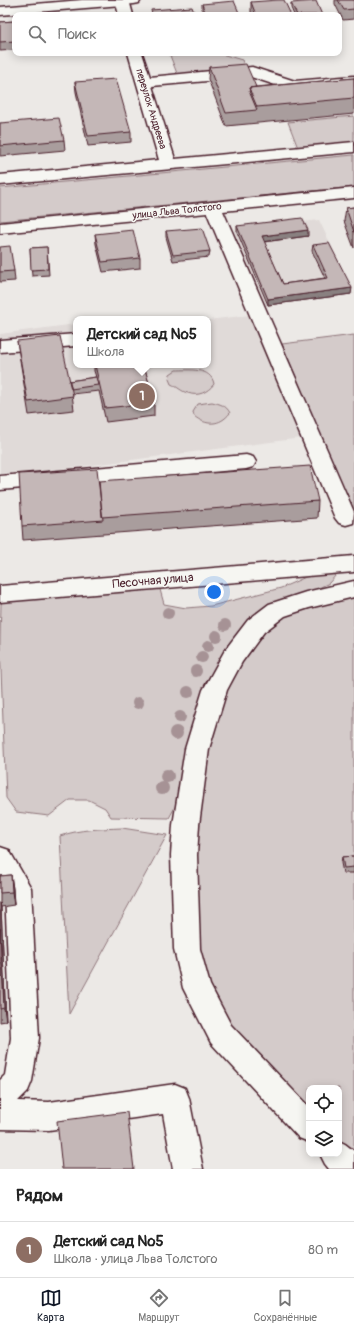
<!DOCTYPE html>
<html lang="ru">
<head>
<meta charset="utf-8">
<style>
  body { margin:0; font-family:Pangolin,sans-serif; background:#f6f6f6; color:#222 }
  .controls { position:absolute; right:12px; bottom:12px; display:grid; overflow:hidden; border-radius:8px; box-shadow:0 2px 10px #0003 }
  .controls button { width:36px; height:36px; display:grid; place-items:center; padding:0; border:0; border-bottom:1px solid #e0e0e0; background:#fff; color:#222; font:20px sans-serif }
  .you { position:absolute; left:214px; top:592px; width:14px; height:14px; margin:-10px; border:3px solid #fff; border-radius:50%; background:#1a73e8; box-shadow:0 0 0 6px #1a73e833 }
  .badge { display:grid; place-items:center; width:26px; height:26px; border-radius:50%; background:#111827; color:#fff; font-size:13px; font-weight:700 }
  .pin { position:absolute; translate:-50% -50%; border:2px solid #fff; box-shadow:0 1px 4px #0006 }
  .popup { position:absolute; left:73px; top:316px; width:138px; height:52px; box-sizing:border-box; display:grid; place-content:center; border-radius:8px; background:#fff; filter:drop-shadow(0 1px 3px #0005); font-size:13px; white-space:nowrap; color:#767676 }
  .popup b { font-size:15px; color:#222 }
  .popup::after { content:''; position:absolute; left:50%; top:100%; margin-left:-8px; border:8px solid transparent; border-top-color:#fff }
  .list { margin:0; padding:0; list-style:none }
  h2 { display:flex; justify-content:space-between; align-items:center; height:52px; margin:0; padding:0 16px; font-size:17px }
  h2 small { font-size:13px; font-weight:400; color:#767676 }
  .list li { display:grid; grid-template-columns:26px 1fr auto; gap:12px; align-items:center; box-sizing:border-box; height:56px; padding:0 16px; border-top:1px solid #e0e0e0 }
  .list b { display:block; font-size:15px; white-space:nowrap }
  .list p { margin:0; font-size:13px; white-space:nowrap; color:#767676 }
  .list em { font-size:13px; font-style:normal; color:#767676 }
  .icon { flex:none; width:22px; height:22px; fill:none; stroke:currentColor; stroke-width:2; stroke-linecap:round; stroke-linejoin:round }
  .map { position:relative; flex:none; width:354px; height:1169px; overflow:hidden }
  .search { position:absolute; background:#fff; box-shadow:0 2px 10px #0003; left:12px; right:12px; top:12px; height:44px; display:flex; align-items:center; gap:10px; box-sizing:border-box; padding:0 14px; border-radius:8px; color:#767676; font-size:15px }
  .sheet { height:108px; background:#fff }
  nav { display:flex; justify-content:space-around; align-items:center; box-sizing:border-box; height:56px; border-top:1px solid #e0e0e0; background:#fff; font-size:11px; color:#767676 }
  nav a { display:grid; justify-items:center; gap:2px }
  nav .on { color:#111827 }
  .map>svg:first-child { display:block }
</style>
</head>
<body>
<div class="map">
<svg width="354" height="1169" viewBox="0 0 354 1169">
  <rect width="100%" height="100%" fill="#ece9e6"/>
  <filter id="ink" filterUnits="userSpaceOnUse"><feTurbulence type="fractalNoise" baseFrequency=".025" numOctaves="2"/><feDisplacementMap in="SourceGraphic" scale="8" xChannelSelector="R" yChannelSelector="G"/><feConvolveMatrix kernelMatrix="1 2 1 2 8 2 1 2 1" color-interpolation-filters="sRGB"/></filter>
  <g filter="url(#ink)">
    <path fill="#e0dad8" d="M319,220L354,294L264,306L232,231Z
      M250,315L302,438L0,477V334L76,324V365H208V320Z"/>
    <path fill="#d4cbca" stroke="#8f757a" d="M169,53H218L242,60L246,70L178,76Z
      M354,116V143L298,148L288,122Z
      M354,155V187L0,221V188Z
      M354,335V513L282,344Z
      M176,370C189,370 211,367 214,384C208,392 198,397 188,393C182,392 178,387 171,384L169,379L170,374Z
      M212,402C220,404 226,405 230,413C220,426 206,426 194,416L193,412L198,404Z
      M336,571V575L329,583L247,623L180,798L169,818L111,817L105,808L89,800H70L49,816L16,812L6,798L0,644L1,603C23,589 52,598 76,596C104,594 132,589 159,586L164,604L186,608L211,606L281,588L317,572Z
      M354,594V1156L339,1147V1088H309V1116L215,1009L198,956L194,819L218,700L258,633L287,613Z
      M122,828L167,835L69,1014L60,836C80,829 100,829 122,828Z"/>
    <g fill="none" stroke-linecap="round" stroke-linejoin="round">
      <defs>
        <path id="minor" d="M115,0H129L133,15H119Z
          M128,53H142L150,77L252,67L295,81L354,76V86L294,91L251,77L152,86L175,159L354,142V152L0,185V175L159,160Z
          M354,188V198L223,211L354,512L353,523L346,525L339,523L335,518L207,213L0,233V223Z
          M76,334V346L0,352V340Z
          M246,455L253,457L256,462L253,467L246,469L0,490V476Z
          M354,556V572L0,602V586Z
          M354,581V597L309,608L285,616L264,632L242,662L227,690L209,749L199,825L197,855L200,949L210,985L231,1025L309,1107V1142L299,1138L211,1043L183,988L174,949L171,855L173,825L185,749L203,690L225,650L248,620L269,604L306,592Z
          M0,847L9,850L31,888L39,1038L32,1081L28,1091L18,1101L49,1102L175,1084L185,1088L189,1098L203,1169H173L163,1114L49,1130L0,1129V1080L5,1075L11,1038L5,890L0,881Z
          M339,1141L345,1144L354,1151V1169H329L325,1164L320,1154H339Z"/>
        <path id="major" d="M82,0H141L139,3L134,4L0,15V7Z"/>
      </defs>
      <use href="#minor" stroke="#4a1f2b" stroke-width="3"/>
      <use href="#major" stroke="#4a1f2b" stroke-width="3"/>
      <use href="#minor" fill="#f6f6f2" fill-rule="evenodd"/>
      <use href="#major" fill="#f6f6f2" fill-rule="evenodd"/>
    </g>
    <g fill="#a69295">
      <circle cx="168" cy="613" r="6"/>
      <circle cx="225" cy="625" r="6"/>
      <circle cx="216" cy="636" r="6"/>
      <circle cx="208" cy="646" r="6"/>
      <circle cx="202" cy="657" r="6"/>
      <circle cx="196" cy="671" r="6"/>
      <circle cx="188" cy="692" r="6"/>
      <circle cx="138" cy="703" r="6"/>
      <circle cx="180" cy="717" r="6"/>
      <circle cx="176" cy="733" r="7"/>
      <circle cx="167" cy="776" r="7"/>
      <circle cx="162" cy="788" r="7"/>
    </g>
    <path fill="#a99d9d" stroke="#4a1f2b" d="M335,0H354V19L343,20L335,4Z
      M251,2L291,15H252L251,12Z
      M291,3L322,15H294L291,8Z
      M202,4L240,15H202Z
      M15,21V50L0,51V22Z
      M209,67L256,87L354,78V114L226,126L208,79Z
      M75,82L131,132V142L88,146L76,92Z
      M0,123L64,140L65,150L0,156Z
      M354,207V248L344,221L346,208Z
      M237,226L308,236L264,242L283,284L325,278L312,251L313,245L351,294L268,305L237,232Z
      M166,231L210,251L209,257L173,261L166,237Z
      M95,234L140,258V268L103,272L96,244Z
      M0,247L14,271L15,281L0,282Z
      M47,247L49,275L32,276L30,248Z
      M17,341L69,381L96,377L94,371V365H144L154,403V416L106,422L99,391L72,394L74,410L29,415L19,354Z
      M99,484L318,501L317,518L23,540L22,526Z
      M354,856V873H343L341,863L342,857Z
      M11,875L13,889L14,905L1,907L6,1021L0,1022V876Z"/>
    <path fill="#898080" stroke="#4a1f2b" d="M308,230V236L262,242V236Z
      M352,288L351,294L268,305V299Z
      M11,875L13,889L14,905L12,892Z
      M0,903L1,907L6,1021L4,1008L0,928Z"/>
    <path fill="#c4b7b7" stroke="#4a1f2b" d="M278,0H284L291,15H256L251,2Z
      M338,0H354V9L344,10Z
      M234,1L240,15H206L202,4Z
      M316,1L322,15H297L291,3Z
      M192,7L195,15H152L151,10Z
      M15,21V41L0,42V22Z
      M246,64L256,87L249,88L250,91H249L257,110L226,113L209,67Z
      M354,78V98L257,107L249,88Z
      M116,79L131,132L88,136L75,82Z
      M59,118L64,140L0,146V123Z
      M354,207V232L346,208Z
      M302,218L308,230L262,236L283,284L328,278L313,245L329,243L352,288L268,299L237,226Z
      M202,228L210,251L173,255L166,231Z
      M133,230L140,258L102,262L95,234Z
      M10,246L14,271L0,272V247Z
      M47,247L48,269L31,270L30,248Z
      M60,336L73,396L28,402L17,341Z
      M95,365H144L154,403L105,408Z
      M96,377L98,385L71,389L69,381Z
      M310,466L318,501L102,517L99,481Z
      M97,469L103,520L22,526L19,474Z
      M354,856V867L344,868L342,857Z
      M11,875L12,892L0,893V876Z
      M0,928L4,1008L0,1009Z
      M127,1112L134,1169H62L57,1121Z"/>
  </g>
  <g text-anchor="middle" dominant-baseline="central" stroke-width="3" stroke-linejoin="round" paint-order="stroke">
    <g font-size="10" fill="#4a1f2b" stroke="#f6f6f2">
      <text transform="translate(151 109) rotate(73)">переулок Андреева</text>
      <text transform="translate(177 211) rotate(-6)">улица Льва Толстого</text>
    </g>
    <g font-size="12" fill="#4a1f2b" stroke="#f6f6f2">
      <text transform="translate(153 581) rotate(-5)">Песочная улица</text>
    </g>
  </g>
</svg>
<div class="controls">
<button><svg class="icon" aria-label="locate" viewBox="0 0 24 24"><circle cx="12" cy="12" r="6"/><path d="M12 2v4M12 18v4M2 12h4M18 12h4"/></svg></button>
<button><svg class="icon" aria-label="layers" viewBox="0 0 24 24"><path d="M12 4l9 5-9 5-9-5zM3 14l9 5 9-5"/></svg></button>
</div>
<div class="you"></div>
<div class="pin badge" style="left:142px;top:396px;background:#8d6e63">1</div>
<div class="popup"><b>Детский сад №5</b>Школа</div>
<div class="search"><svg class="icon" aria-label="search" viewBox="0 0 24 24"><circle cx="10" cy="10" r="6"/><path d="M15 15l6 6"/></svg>Поиск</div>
</div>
<section class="sheet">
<h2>Рядом<small></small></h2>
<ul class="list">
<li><span class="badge" style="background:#8d6e63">1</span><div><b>Детский сад №5</b><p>Школа · улица Льва Толстого</p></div><em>80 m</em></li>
</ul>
</section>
<nav>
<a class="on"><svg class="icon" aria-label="map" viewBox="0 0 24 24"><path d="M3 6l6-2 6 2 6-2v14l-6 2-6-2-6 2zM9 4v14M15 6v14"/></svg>Карта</a>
<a><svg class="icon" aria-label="directions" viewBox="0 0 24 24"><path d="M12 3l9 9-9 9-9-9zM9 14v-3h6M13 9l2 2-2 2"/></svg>Маршрут</a>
<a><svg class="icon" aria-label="saved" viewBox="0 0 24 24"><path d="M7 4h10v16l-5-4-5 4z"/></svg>Сохранённые</a>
</nav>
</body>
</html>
